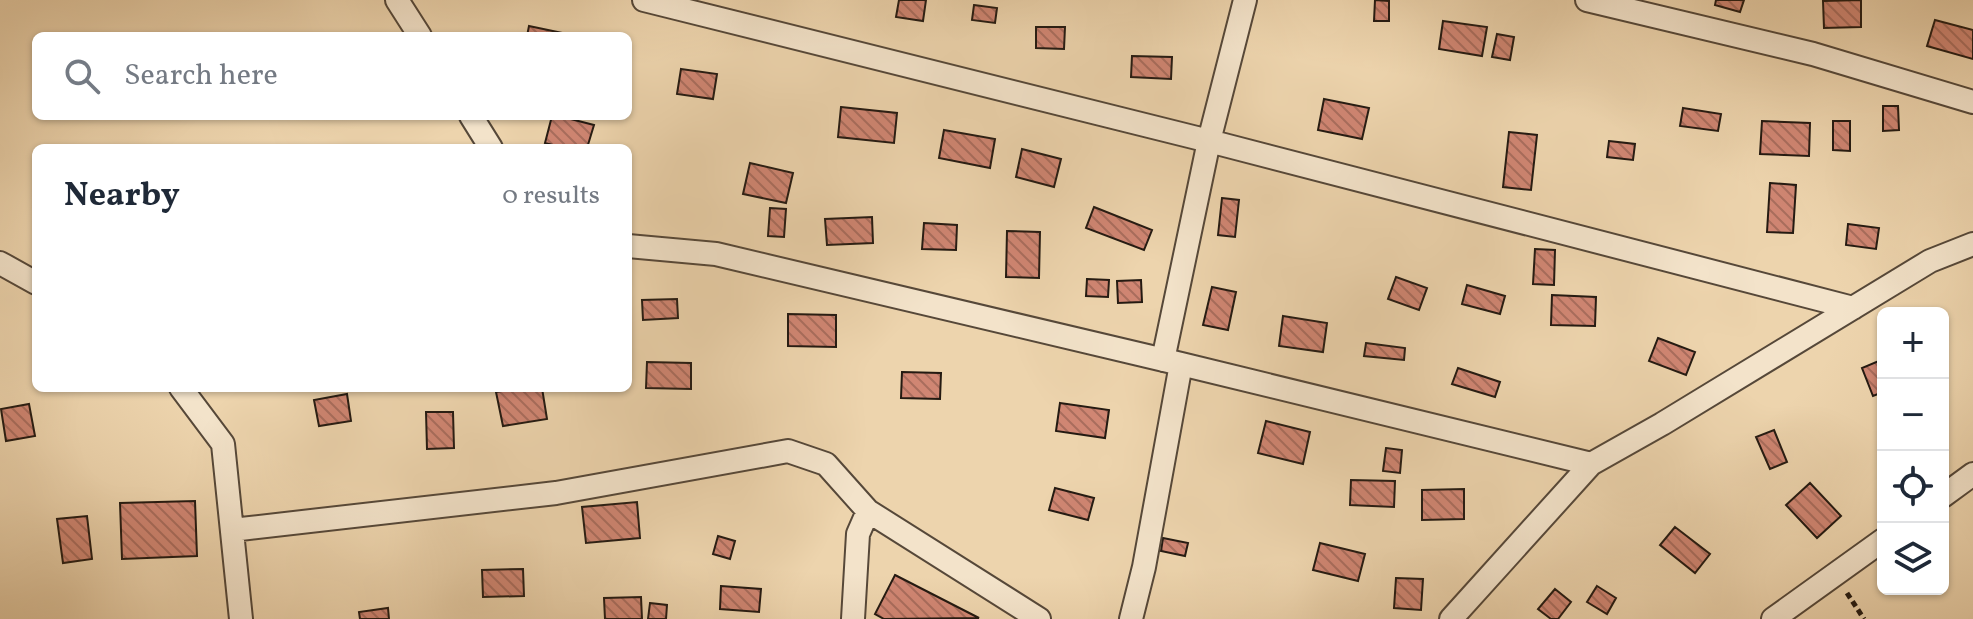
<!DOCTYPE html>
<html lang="en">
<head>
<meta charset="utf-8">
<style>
  body { margin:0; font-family:Vollkorn,serif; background:#f6f6f7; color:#1f2937 }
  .controls { position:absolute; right:24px; bottom:24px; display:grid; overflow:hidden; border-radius:12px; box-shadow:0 2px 6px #0004 }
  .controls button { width:72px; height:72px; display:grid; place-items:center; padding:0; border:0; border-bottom:2px solid #e0e1e3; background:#fff; color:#1f2937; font:40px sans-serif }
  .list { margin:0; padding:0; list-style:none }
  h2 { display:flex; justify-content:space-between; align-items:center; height:104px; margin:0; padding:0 32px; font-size:34px }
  h2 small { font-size:26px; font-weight:400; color:#747a83 }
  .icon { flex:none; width:44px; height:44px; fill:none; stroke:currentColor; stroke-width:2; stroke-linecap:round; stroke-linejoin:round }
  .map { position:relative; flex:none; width:1973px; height:619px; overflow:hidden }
  .search { position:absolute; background:#fff; box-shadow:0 2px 6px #0004; left:32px; top:32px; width:600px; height:88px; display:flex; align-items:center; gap:20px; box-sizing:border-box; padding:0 28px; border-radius:12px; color:#747a83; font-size:30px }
  .panel { position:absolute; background:#fff; box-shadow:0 2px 6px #0004; left:32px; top:144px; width:600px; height:248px; border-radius:12px }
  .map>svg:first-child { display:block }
</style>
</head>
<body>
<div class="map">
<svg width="1973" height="619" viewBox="0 0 1973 619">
  <defs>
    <pattern id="building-back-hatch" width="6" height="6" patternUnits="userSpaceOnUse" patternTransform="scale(2)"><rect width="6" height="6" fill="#d08673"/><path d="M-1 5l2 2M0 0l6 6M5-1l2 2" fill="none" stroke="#a96d5d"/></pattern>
  </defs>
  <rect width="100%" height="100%" fill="#edd4ad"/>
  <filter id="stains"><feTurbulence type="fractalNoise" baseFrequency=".0025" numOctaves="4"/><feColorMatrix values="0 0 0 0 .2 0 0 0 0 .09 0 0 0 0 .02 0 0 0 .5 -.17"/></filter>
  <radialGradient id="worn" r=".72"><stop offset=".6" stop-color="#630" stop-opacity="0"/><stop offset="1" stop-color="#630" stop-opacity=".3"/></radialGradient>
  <path fill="url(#building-back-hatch)" stroke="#241a12" stroke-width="2" d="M899,0H926L923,21L896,17Z
    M1375,0L1389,1V21H1374Z
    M1716,0H1744L1740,12L1715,5Z
    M1861,0V27L1824,28L1823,1Z
    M974,5L997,8L995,23L972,20Z
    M1935,20L1973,30V59L1927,46Z
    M1443,21L1487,27L1482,56L1439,49Z
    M529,26L567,34L566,36H527Z
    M1036,27H1065L1064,49L1036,48Z
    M1497,34L1514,37L1510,60L1492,57Z
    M1132,56L1172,57L1171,79L1131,77Z
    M681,69L717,74L713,99L677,94Z
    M1324,99L1369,108L1362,139L1318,130Z
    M1883,106H1898L1899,130L1883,131Z
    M841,107L897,113L894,143L838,137Z
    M1683,108L1721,114L1718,131L1680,126Z
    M552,116H559L594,125L587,148H564L545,143Z
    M1762,121L1810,123L1809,156L1760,154Z
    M1833,121H1850V151L1833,150Z
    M944,130L995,139L990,168L939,158Z
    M1509,132L1537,135L1531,190L1503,187Z
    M1609,141L1635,144L1633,160L1607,157Z
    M1022,149L1061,159L1054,187L1016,177Z
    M750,163L793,173L786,203L743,194Z
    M1770,183L1796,185L1793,233L1767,232Z
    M1222,198L1239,200L1235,237L1218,235Z
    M1094,207L1152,230L1144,250L1086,228Z
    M770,208L786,209L784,237L768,236Z
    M872,217L873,243L827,245L825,219Z
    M924,223L957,225L956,250L922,249Z
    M1848,224L1879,228L1876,249L1846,245Z
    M1007,231L1040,232L1039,278L1006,277Z
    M1535,249L1555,250L1554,285L1533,284Z
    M1396,277L1427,288L1419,310L1388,299Z
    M1087,279L1109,280L1108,297L1086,296Z
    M1141,280L1142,302L1118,303L1117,281Z
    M1467,285L1505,296L1500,314L1462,304Z
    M1212,287L1236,292L1228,330L1203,325Z
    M1552,295L1596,297L1595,326L1551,325Z
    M677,299L678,318L643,320L642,300Z
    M788,314L836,315V347L788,346Z
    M1283,316L1327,323L1323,352L1279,346Z
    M1658,338L1695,352L1686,375L1649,361Z
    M1366,343L1405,348L1404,360L1364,356Z
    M1881,360L1883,365V392L1873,396L1862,368Z
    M647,362L691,363V389L646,388Z
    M1458,368L1500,382L1495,397L1452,384Z
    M902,372L941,373L940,399L901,398Z
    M517,388H542L547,419L503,426L496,392Z
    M347,394L351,421L319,426L314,400Z
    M1060,403L1109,410L1105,438L1056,431Z
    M29,404L35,436L6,441L1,409Z
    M426,412H453L454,448L427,449Z
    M1266,421L1310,432L1303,464L1258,453Z
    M1774,430L1787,462L1770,469L1756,437Z
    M1386,448L1402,450L1400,473L1383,471Z
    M1351,480L1395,481L1394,507L1350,505Z
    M1810,483L1841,516L1817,538L1786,505Z
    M1055,488L1094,498L1088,520L1049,510Z
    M1464,489V519L1422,520V490Z
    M195,501L197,556L122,559L120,503Z
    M637,502L640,538L586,543L582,507Z
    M87,516L92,559L63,563L57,519Z
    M1675,527L1710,554L1695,573L1660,545Z
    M718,536L735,541L730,559L713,554Z
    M1163,538L1188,543L1185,556L1161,551Z
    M1320,543L1365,554L1358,581L1313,570Z
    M523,569L524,596L483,597L482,570Z
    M895,575L979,618L884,619L875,614Z
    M1396,578L1423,579L1421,610L1394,608Z
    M721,586L761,589L759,612L720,609Z
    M1597,586L1616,598L1607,614L1587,602Z
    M1555,589L1571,602L1558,619H1551L1538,609Z
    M641,597L642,619H605L604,598Z
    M650,603L667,605L666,619H648Z
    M388,608L389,619H360L359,612Z"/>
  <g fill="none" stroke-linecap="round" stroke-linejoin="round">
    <defs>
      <path id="minor" d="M397,0L420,36
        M644,0L1209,141L1853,308
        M1587,0L1813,54L1973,102
        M471,116L491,148
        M628,246L716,254L1181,364L1591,464
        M0,263L36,283
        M1163,360L1209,141L1245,0
        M181,388L223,444L241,619
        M1943,496L1973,474
        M232,530L556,493L788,451L826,464L868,511L1039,619
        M853,619L858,534L868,511
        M1131,619L1144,567L1181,364
        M1451,619L1591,464L1662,424L1930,261L1973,244
        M1773,619L1883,540"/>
    </defs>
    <use href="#minor" stroke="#564839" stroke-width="26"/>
    <path stroke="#241a12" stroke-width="5" stroke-dasharray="6 4" stroke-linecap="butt" d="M1847,593L1864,619"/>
    <use href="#minor" stroke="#f3e3ca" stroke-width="22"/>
  </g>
  <rect width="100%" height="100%" filter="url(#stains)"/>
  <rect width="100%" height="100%" fill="url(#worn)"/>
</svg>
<div class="controls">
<button>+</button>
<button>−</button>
<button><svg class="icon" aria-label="locate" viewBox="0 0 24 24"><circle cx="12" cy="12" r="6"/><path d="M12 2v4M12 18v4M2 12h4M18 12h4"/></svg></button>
<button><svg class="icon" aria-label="layers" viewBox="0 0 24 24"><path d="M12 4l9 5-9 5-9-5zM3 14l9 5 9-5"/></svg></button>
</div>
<div class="search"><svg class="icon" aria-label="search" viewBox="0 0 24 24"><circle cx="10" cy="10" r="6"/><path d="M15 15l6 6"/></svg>Search here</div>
<section class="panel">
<h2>Nearby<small>0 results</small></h2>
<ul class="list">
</ul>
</section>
</div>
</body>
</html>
